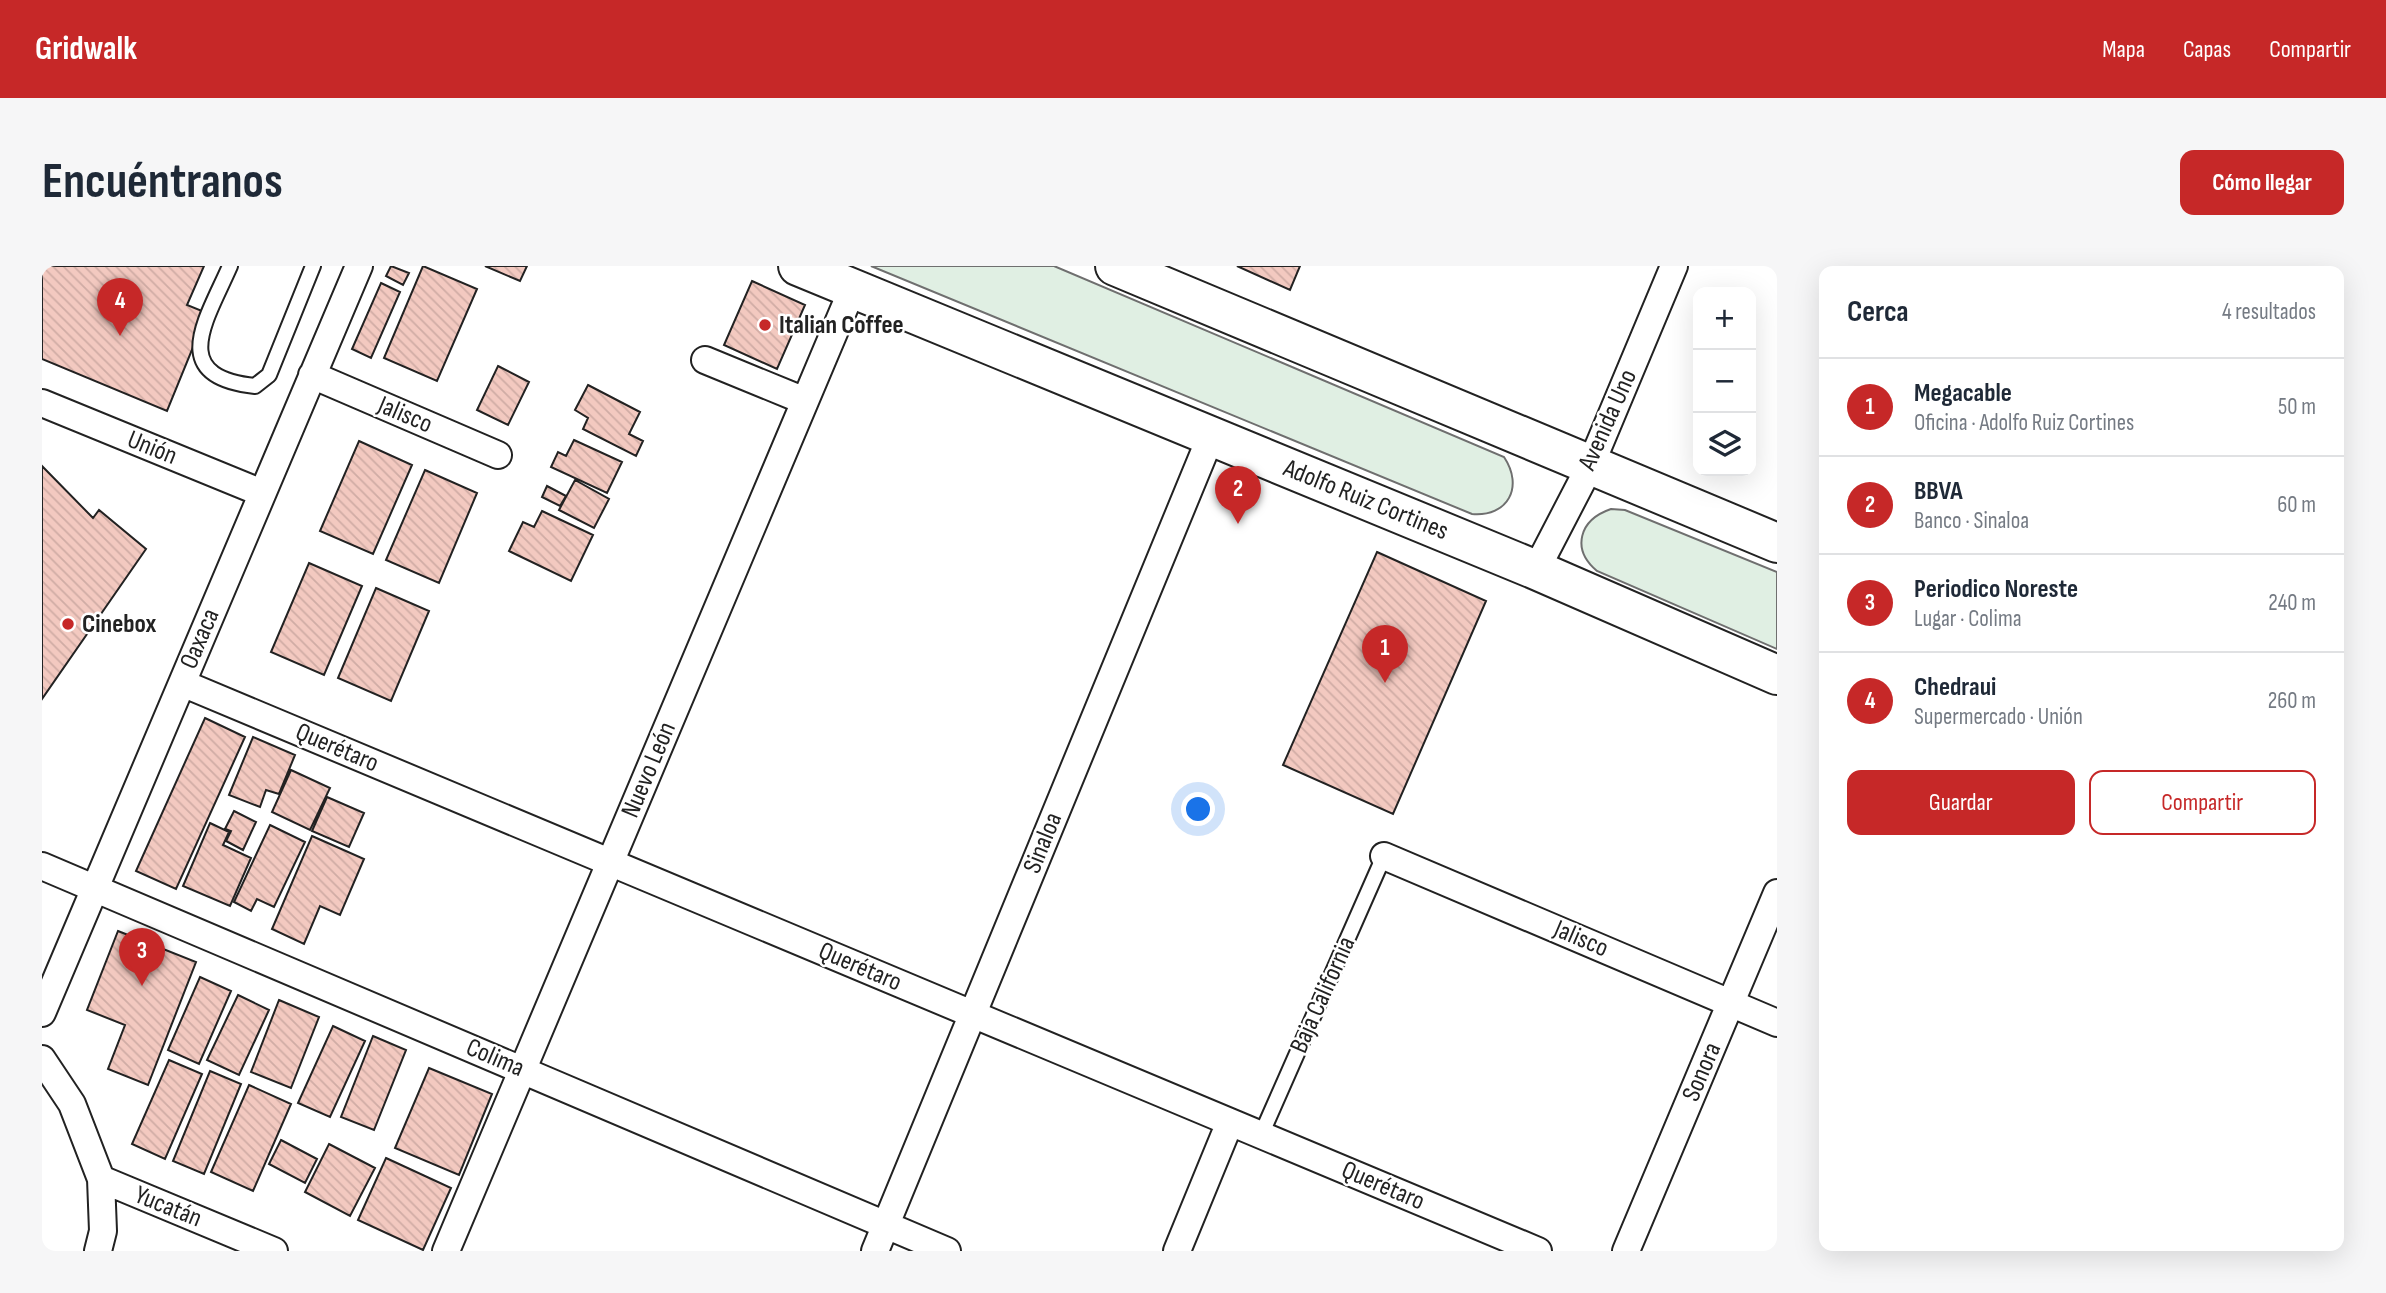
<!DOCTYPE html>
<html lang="es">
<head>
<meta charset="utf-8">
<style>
  body { margin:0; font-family:"Sofia Sans Condensed",sans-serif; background:#f6f6f7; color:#1f2937 }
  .controls { position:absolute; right:21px; top:21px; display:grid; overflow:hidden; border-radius:14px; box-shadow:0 7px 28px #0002 }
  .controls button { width:63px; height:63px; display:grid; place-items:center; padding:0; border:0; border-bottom:2px solid #e0e1e3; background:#fff; color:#1f2937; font:35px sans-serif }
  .you { position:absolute; left:1157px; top:544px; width:24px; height:24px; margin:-18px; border:5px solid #fff; border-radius:50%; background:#1a73e8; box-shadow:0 0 0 10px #1a73e833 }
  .badge { display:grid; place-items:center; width:46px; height:46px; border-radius:50%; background:#c62828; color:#fff; font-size:23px; font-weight:700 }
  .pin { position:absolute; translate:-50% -58px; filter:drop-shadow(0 2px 4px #0008) }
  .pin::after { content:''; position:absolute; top:37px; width:24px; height:21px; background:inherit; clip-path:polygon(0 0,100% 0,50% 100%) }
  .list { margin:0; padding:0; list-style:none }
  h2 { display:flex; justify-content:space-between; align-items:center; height:91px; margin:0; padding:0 28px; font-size:30px }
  h2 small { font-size:23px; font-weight:400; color:#747a83 }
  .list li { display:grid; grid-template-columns:46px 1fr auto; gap:21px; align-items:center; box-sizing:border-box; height:98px; padding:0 28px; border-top:2px solid #e0e1e3 }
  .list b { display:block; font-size:26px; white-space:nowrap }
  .list p { margin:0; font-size:23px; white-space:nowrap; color:#747a83 }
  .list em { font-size:23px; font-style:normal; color:#747a83 }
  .actions { display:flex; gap:14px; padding:21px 28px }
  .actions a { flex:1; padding:16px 0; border:2px solid #c62828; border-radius:14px; text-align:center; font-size:24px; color:#c62828 }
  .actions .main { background:#c62828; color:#fff }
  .icon { flex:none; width:38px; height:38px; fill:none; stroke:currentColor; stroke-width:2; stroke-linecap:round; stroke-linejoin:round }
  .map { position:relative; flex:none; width:1735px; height:985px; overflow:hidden; border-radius:14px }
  header { display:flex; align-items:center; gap:42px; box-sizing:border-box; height:98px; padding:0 35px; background:#c62828; color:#fff }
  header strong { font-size:33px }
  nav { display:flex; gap:38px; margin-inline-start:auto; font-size:24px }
  .intro { display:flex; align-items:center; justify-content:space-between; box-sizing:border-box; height:168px; padding:0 42px }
  h1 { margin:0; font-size:49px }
  .button { padding:18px 32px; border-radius:14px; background:#c62828; color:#fff; font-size:24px; font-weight:700 }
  main { display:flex; gap:42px; padding:0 42px }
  aside { flex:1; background:#fff; border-radius:14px; box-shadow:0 7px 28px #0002 }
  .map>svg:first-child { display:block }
</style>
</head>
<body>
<header>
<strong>Gridwalk</strong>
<nav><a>Mapa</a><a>Capas</a><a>Compartir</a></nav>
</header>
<div class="intro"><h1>Encuéntranos</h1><a class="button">Cómo llegar</a></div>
<main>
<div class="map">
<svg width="1735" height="985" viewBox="0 0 1735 985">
  <defs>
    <pattern id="building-back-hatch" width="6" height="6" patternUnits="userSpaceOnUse" patternTransform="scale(1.75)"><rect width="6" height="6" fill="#f3c9c0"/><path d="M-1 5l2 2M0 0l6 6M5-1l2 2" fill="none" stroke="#d0aca5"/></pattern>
  </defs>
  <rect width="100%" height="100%" fill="#fff"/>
  <path fill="#e0efe3" stroke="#6f6f6f" stroke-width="2" d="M829,0H1012L1462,191C1482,221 1466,251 1430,248Z
    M1569,243L1583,244L1735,306V383L1555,305C1529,283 1537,254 1569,243Z"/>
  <path fill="url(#building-back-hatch)" stroke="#222" stroke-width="2" d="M0,0H162L145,39L165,47L125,145L0,93Z
    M349,0L367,7L361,19L344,10Z
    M381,0L435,23L395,115L342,92Z
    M443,0H485L478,15Z
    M1195,0H1258L1248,24Z
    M710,15L763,39L735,103L682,79Z
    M339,17L358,26L329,92L310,83Z
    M456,100L487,116L466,159L435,144Z
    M546,119L598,146L587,168L601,175L594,190L541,163L546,152L533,144Z
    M532,174L580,196L565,227L509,201L516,186L524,190Z
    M317,175L370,199L331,288L278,265Z
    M0,200L51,252L57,244L104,283L0,433Z
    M383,204L435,227L397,317L344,294Z
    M533,214L567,233L552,262L517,244Z
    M505,220L524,230L518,240L500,231Z
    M500,245L551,269L529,315L467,285L481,256L492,261Z
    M1335,286L1444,335L1351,548L1241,499Z
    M267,297L320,320L282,409L229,386Z
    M334,322L387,345L349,435L296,412Z
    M163,452L203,471L134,623L94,605Z
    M211,471L253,489L237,528L224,524L218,541L187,529Z
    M249,504L288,522L268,564L230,546Z
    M285,531L322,547L307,581L270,565Z
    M192,545L214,556L201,584L184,575L189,565L183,563Z
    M168,557L187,566L181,579L209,592L188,640L141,620Z
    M228,559L263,576L232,641L215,633L209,645L192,636Z
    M270,570L322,593L298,649L278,640L262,678L230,663Z
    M76,665L154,696L106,819L66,803L83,759L45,744Z
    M158,711L189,725L157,798L126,784Z
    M196,729L227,744L197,809L165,794Z
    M237,734L277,751L249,822L209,806Z
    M291,760L323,775L288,851L256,837Z
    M331,770L364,784L332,864L299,851Z
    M127,794L160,808L123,893L90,878Z
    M387,802L450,828L417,909L353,882Z
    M168,805L199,818L162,908L131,895Z
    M207,819L249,838L211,925L169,906Z
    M239,874L275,893L263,917L227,898Z
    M287,878L333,902L308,950L263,926Z
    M344,892L409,922L381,984L316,954Z"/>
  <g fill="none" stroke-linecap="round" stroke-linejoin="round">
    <defs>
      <path id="service" d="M188,0C165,53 124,111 213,120L227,109L271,0
        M1219,869L1342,590"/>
      <path id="minor" d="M663,94L763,135
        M270,109L456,189
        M0,137L220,227
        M1494,304L1549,198L1632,0
        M140,417L1496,985
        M1342,590L1735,757
        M0,600L905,985
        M0,747L317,0
        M0,793L30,838L59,913L61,965L56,985
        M59,913L232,985
        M404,985L810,24
        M833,985L1169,170
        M1135,985L1188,856
        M1584,985L1735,627"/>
      <path id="secondary" d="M756,0L1494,304L1735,409
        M1073,0L1735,277"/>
    </defs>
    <use href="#service" stroke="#222" stroke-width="18"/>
    <use href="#minor" stroke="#222" stroke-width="30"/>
    <use href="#secondary" stroke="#222" stroke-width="42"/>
    <use href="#service" stroke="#fff" stroke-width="14"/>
    <use href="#minor" stroke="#fff" stroke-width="26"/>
    <use href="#secondary" stroke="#fff" stroke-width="38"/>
  </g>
  <g fill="#c62828" stroke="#fff" stroke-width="2.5">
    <circle cx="723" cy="59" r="7"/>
    <circle cx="26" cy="358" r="7"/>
  </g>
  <g text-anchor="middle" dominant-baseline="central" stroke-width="5" stroke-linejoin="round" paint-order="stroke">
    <g font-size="26" font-weight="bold" fill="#222" stroke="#fff" text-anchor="start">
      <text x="737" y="59">Italian Coffee</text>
      <text x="40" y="358">Cinebox</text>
    </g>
    <g font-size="26" fill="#222" stroke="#fff">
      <text transform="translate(363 149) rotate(23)">Jalisco</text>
      <text transform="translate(1566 154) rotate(-66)">Avenida Uno</text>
      <text transform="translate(110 182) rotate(22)">Unión</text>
      <text transform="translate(1324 234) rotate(22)">Adolfo Ruiz Cortines</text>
      <text transform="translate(158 373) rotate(-67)">Oaxaca</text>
      <text transform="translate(295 482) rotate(23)">Querétaro</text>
      <text transform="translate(607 504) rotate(-67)">Nuevo León</text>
      <text transform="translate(1001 577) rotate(-68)">Sinaloa</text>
      <text transform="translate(1539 673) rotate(23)">Jalisco</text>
      <text transform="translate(818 701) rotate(23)">Querétaro</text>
      <text transform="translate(1281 729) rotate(-66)">Baja California</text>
      <text transform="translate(453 792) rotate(23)">Colima</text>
      <text transform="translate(1660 806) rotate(-67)">Sonora</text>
      <text transform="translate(1341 920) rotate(23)">Querétaro</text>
      <text transform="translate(126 941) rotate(22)">Yucatán</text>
    </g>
  </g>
</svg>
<div class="controls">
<button>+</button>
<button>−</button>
<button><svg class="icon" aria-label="layers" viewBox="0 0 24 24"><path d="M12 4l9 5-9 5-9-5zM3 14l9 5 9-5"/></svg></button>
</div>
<div class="you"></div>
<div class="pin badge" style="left:1343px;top:417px">1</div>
<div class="pin badge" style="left:1196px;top:258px">2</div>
<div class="pin badge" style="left:100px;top:720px">3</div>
<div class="pin badge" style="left:78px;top:70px">4</div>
</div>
<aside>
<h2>Cerca<small>4 resultados</small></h2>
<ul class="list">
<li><span class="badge">1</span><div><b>Megacable</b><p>Oficina · Adolfo Ruiz Cortines</p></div><em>50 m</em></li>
<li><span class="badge">2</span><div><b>BBVA</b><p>Banco · Sinaloa</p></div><em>60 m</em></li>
<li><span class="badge">3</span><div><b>Periodico Noreste</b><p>Lugar · Colima</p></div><em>240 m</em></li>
<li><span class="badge">4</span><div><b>Chedraui</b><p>Supermercado · Unión</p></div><em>260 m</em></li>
</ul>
<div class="actions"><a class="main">Guardar</a><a>Compartir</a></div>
</aside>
</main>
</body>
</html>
